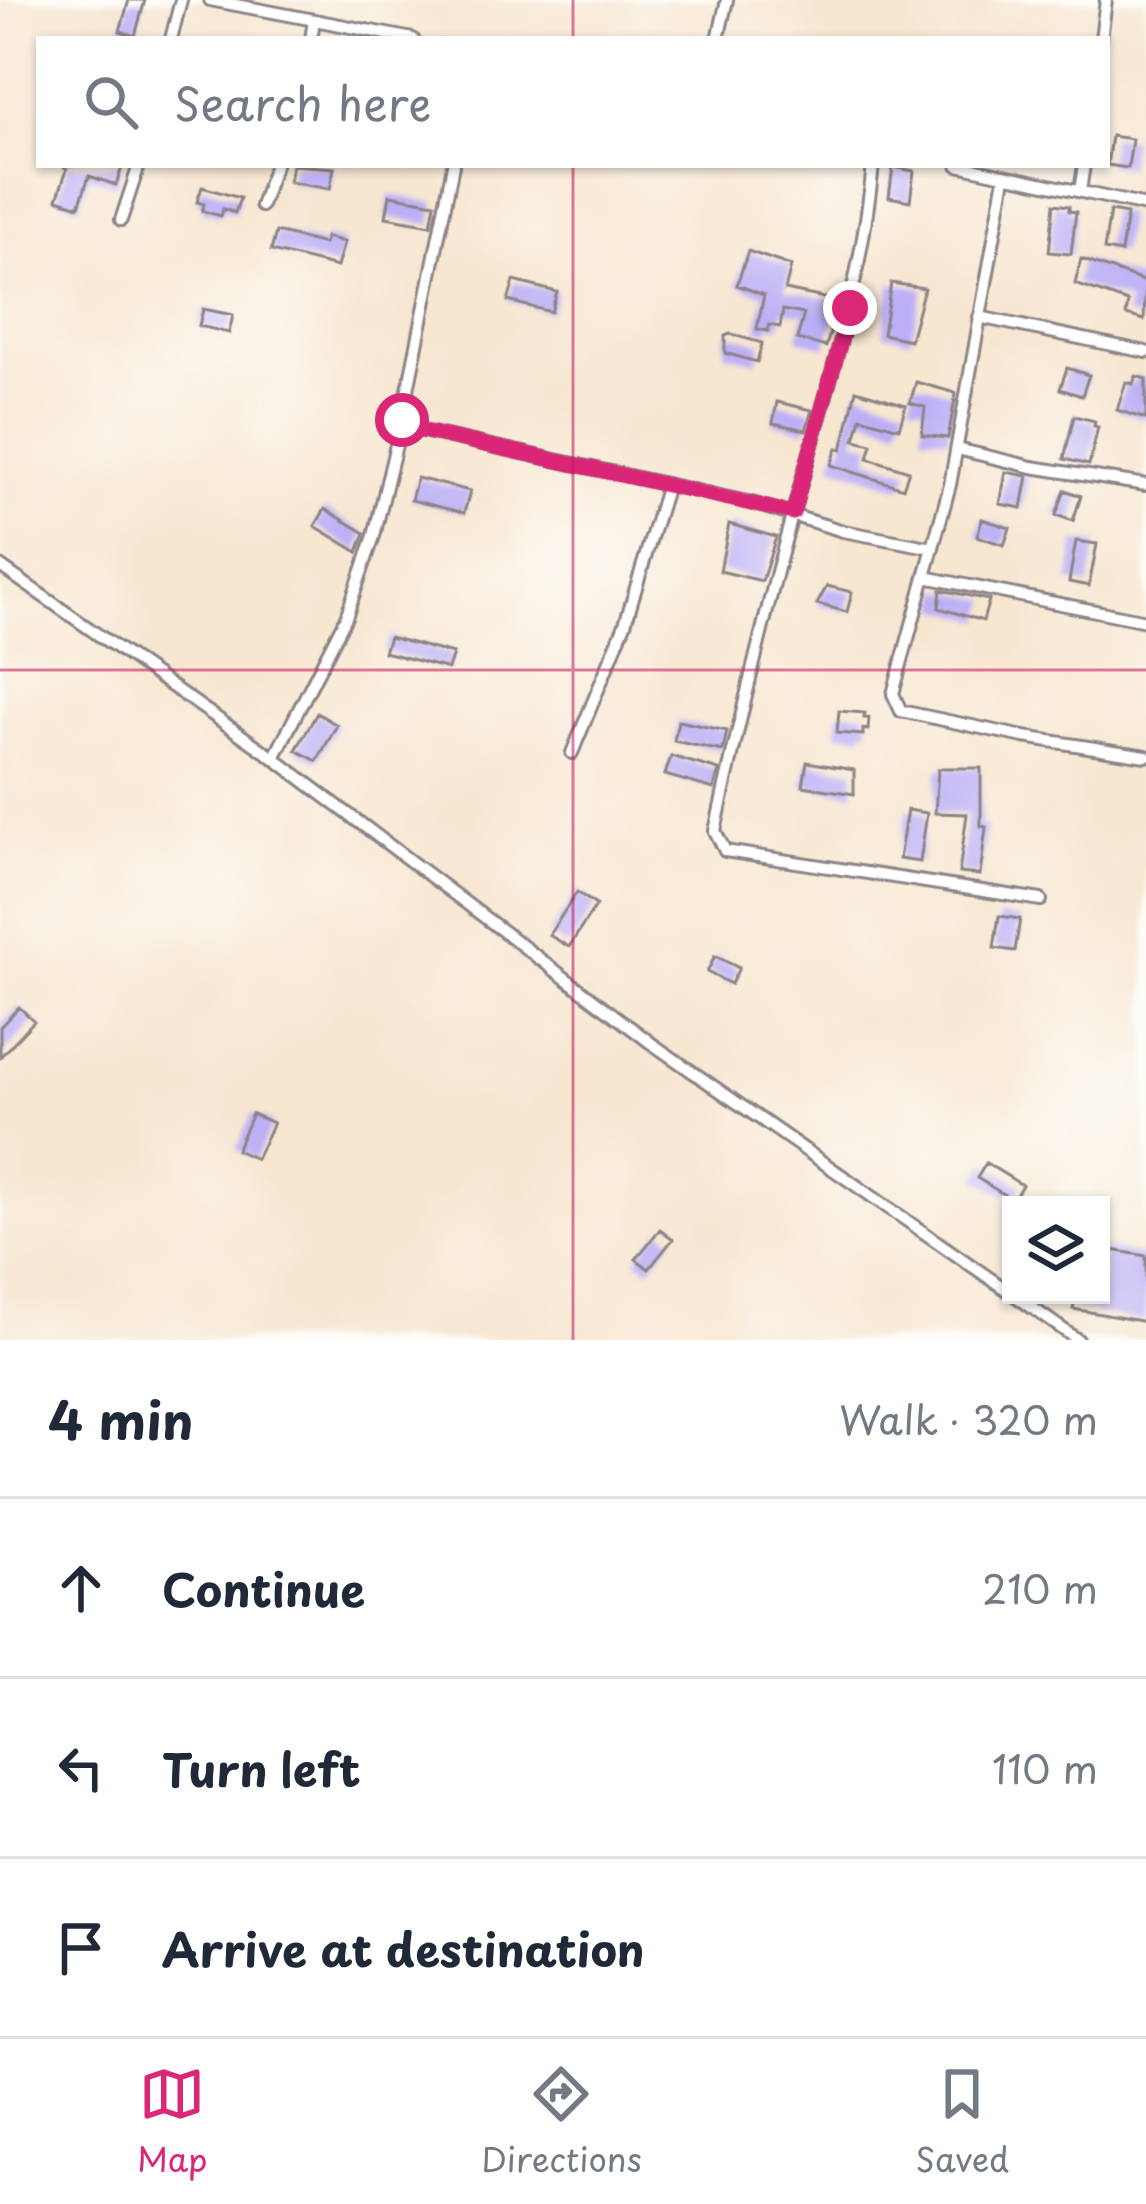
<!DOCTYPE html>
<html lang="en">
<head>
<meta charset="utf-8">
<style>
  body { margin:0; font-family:"Playpen Sans",sans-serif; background:#f6f6f7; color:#1f2937 }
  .controls { position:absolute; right:36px; bottom:36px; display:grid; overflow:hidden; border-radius:0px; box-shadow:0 3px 9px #0004 }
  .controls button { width:108px; height:108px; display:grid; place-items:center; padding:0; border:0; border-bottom:3px solid #e0e1e3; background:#fff; color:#1f2937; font:60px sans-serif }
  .stop { position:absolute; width:36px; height:36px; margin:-27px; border:9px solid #db2777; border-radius:50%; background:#fff }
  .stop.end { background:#db2777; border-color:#fff; box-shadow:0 3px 12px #0008 }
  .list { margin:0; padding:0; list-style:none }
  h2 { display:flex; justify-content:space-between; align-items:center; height:156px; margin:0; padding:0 48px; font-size:51px }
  h2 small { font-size:39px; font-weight:400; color:#747a83 }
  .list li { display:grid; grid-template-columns:78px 1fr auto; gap:36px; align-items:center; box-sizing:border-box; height:180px; padding:0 48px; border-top:3px solid #e0e1e3 }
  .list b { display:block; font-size:45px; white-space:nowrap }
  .list em { font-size:39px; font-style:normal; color:#747a83 }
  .icon { flex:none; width:66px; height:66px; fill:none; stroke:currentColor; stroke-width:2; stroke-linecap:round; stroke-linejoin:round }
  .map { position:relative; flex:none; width:1146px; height:1340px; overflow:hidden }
  .search { position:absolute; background:#fff; box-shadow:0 3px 9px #0004; left:36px; right:36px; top:36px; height:132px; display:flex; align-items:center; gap:30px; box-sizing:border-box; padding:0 42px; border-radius:0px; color:#747a83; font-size:45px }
  .sheet { height:696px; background:#fff }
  nav { display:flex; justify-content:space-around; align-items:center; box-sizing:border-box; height:168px; border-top:3px solid #e0e1e3; background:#fff; font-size:33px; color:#747a83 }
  nav a { display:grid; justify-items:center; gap:6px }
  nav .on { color:#db2777 }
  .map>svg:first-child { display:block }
</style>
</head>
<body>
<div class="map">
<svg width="1146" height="1340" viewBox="0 0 1146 1340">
  <rect width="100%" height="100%" fill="#fdfcf7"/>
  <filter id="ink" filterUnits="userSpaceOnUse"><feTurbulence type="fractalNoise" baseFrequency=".00833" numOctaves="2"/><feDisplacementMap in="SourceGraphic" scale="24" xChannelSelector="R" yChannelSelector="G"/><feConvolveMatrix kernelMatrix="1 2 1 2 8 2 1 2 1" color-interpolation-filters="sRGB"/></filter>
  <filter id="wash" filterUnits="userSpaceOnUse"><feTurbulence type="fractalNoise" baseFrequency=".004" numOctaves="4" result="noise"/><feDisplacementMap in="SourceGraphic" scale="48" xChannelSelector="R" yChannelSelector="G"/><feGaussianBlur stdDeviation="2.7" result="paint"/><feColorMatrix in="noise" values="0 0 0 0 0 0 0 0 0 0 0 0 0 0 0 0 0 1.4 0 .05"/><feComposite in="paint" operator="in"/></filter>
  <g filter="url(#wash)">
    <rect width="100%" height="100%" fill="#f7e6d0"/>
    <g id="blocks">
      <path fill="#bcaff6" d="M129,0H145L135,36L120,31Z
        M1111,136L1132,139L1128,168L1107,165Z
        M62,165H123L116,185L89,176L79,206L57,199L67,169Z
        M292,165L334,168L330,189L289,182Z
        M893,167L914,171L910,201L889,197Z
        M202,187L240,198L235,213L223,209L221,216L202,211L204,204L197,202Z
        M390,195L435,203L431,225L386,217Z
        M1054,204L1069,206V211L1076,212L1071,254L1049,252Z
        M1110,211L1127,214L1121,253L1104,250Z
        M276,232L324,244L326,237L344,242L337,267L271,251Z
        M748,251L791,266L785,290L839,301L826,347L797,339L804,314L783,310L780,327L769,325L768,331L757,329L764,295L737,285Z
        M1081,259L1146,282L1144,320L1126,315L1128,302L1075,284Z
        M514,281L557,292L551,312L508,301Z
        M891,283L924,288L910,340L883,334Z
        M203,309L233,315L229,333L199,326Z
        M730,334L762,343L757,362L725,353V336Z
        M1067,368L1089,375L1082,396L1060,389Z
        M1136,376L1146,379V419L1117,410L1126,382L1133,384Z
        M916,382L956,393L948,438L922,435L925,407L910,403Z
        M856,390L906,405L899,428L861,417L855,440L872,444L868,458L909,471L903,488L831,465L837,448L842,450Z
        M777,402L812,410L806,430L773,423Z
        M1074,416L1095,421L1094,426L1098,427L1089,465L1064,459Z
        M1006,472L1028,476L1022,508L1000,504Z
        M417,478L470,491L464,513L411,500Z
        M1065,490L1081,496L1073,521L1056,515Z
        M325,509L365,533L358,552L315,526Z
        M982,519L1010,528L1004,545L977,536Z
        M729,524L776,537L762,581L720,571Z
        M1076,541L1097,544L1089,586L1069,582Z
        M827,586L852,592L847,612L817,604Z
        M941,590L989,600L983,621L939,608Z
        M389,637L453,654L448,669L384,652Z
        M839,711L865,713L864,718H869L868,730L863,729V735L837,733Z
        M317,713L337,725L317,761L296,750Z
        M678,721L727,731L723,751L674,741Z
        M671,756L719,770L714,789L665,775Z
        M807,762L854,770V794L803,786Z
        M942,768H981V826L986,827L980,875L959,873L967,814L935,813L938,770Z
        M907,810L927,813L920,862L899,859Z
        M577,892L596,905L569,947L549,935Z
        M999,916L1020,919L1015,951L994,948Z
        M715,956L739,968L731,984L707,972Z
        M19,1007L34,1021L0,1057V1027Z
        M252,1114L273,1123L256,1159L236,1150Z
        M986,1163L1022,1185L1013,1200L977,1178Z
        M660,1229L673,1239L649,1269L636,1259Z
        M1101,1248L1146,1256V1322L1073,1309L1076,1295H1101Z"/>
    </g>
  </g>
  <g filter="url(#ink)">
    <use href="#blocks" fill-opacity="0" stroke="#8c8486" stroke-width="3"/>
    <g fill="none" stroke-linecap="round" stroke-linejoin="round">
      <defs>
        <path id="street" d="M210,0L413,39
          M171,39L181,0
          M311,39L314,20
          M718,39L727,0
          M1101,39L1106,0
          M873,165C862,278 829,385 798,494C767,605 740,718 715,831L725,851L1041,900
          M958,165L1146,206
          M1005,177L950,485L893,694L901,711L1024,737L1146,756
          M1080,191L1084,165
          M261,206L275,165
          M121,220L139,165
          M979,317L1146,352
          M400,426L752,503L843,531L933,548
          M957,449L1032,467L1146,485
          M0,566L274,758L651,1043L1011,1293
          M925,577L1146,621
          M572,753L625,624L667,485
          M274,758L346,617L374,536L402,420L453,165
          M1014,1295L1078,1340"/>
      </defs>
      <use href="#street" stroke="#8c8486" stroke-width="16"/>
      <use href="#street" stroke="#fff" stroke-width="10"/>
    </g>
  </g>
  <g fill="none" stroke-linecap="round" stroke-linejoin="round" filter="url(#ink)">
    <path stroke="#db2777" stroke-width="15" d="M402,420L400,426L793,513L850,308"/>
  </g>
  <path fill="none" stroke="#c2185b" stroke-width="3" stroke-opacity="0.55" d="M573,0V39M573,165V1340M0,670H1146"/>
</svg>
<div class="controls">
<button><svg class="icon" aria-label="layers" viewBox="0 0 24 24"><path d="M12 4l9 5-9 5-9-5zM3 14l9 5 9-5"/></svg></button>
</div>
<div class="stop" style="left:402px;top:420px"></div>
<div class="stop end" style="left:850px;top:308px"></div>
<div class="search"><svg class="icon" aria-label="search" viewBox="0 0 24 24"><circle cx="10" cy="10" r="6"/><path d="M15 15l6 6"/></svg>Search here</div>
</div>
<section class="sheet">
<h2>4 min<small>Walk · 320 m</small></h2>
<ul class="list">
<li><svg class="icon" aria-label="ahead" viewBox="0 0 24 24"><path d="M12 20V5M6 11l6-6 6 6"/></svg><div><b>Continue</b></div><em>210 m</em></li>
<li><svg class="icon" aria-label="left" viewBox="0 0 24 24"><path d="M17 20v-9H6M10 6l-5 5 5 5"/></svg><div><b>Turn left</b></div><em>110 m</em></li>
<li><svg class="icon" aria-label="arrive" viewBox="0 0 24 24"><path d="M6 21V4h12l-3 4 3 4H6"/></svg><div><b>Arrive at destination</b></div></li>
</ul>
</section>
<nav>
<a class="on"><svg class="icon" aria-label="map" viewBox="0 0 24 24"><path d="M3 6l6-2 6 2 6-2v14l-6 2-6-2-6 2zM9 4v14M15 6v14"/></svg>Map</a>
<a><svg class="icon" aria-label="directions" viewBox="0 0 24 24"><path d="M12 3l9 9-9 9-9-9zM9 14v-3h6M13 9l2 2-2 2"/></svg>Directions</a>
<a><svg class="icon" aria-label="saved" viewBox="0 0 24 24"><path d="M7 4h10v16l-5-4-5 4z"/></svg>Saved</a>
</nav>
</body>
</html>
